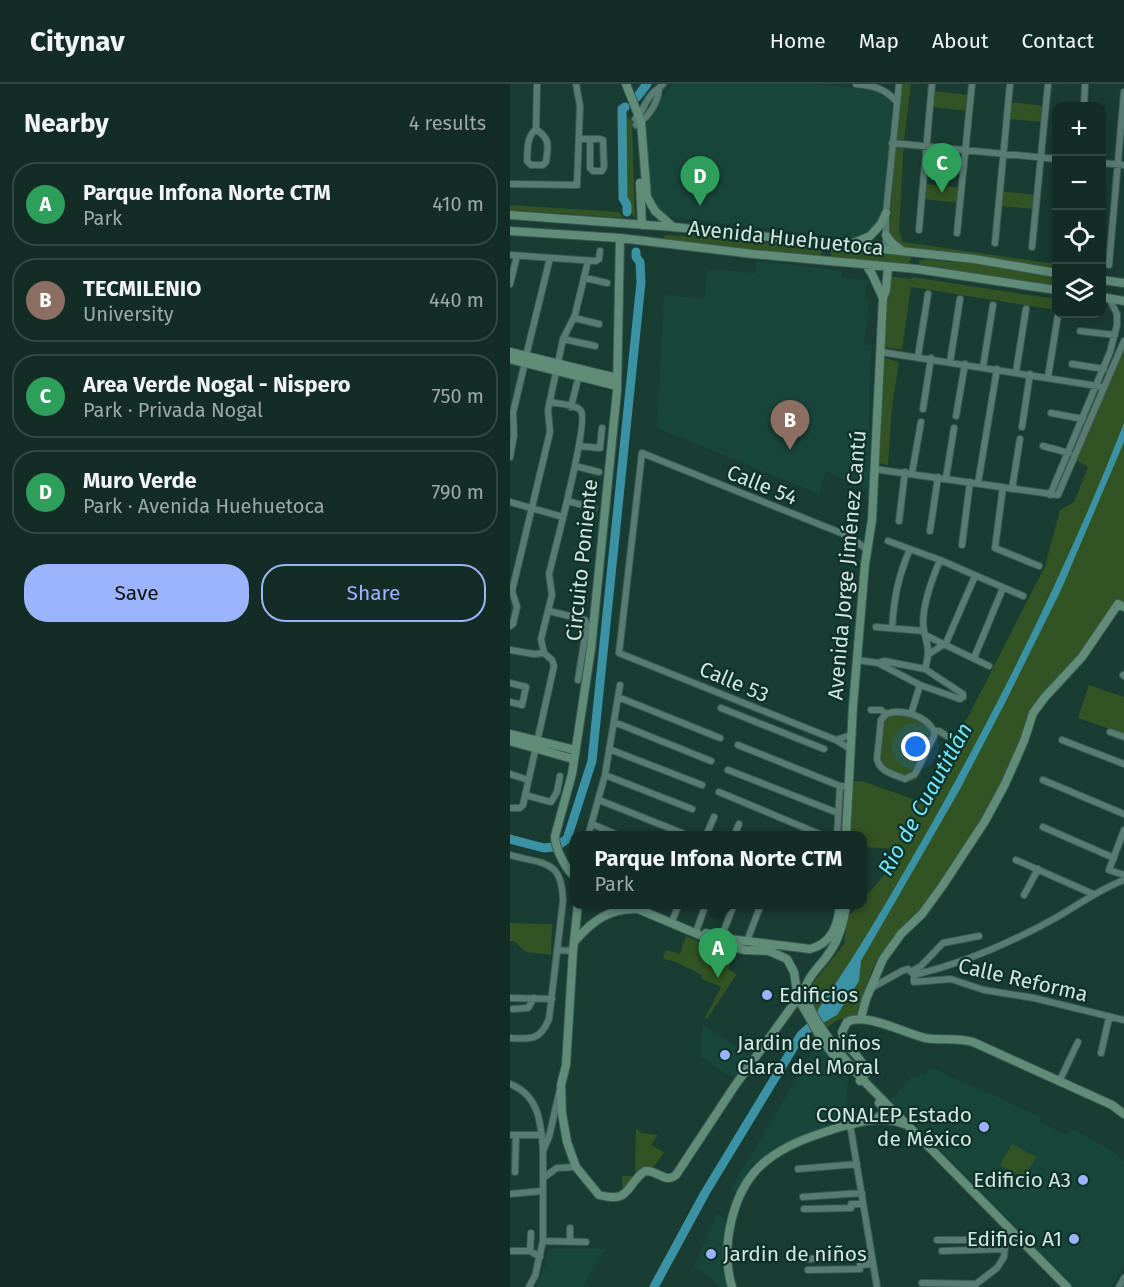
<!DOCTYPE html>
<html lang="en">
<head>
<meta charset="utf-8">
<style>
  body { margin:0; font-family:"Fira Sans",sans-serif; background:#1c352e; color:#f1f3f6 }
  .controls { position:absolute; right:18px; top:18px; display:grid; overflow:hidden; border-radius:12px; box-shadow:0 6px 24px #0002 }
  .controls button { width:54px; height:54px; display:grid; place-items:center; padding:0; border:0; border-bottom:2px solid #324943; background:#132d26; color:#f1f3f6; font:30px sans-serif }
  .you { position:absolute; left:406px; top:663px; width:21px; height:21px; margin:-15px; border:4px solid #fff; border-radius:50%; background:#1a73e8; box-shadow:0 0 0 9px #1a73e833 }
  .badge { display:grid; place-items:center; width:39px; height:39px; border-radius:50%; background:#9cb4fd; color:#fff; font-size:20px; font-weight:700 }
  .pin { position:absolute; translate:-50% -50px; filter:drop-shadow(0 2px 3px #0008) }
  .pin::after { content:''; position:absolute; top:32px; width:21px; height:18px; background:inherit; clip-path:polygon(0 0,100% 0,50% 100%) }
  .popup { position:absolute; left:60px; top:747px; width:297px; height:78px; box-sizing:border-box; display:grid; place-content:center; border-radius:12px; background:#132d26; filter:drop-shadow(0 2px 4px #0005); font-size:20px; white-space:nowrap; color:#9da8a7 }
  .popup b { font-size:22px; color:#f1f3f6 }
  .popup::after { content:''; position:absolute; left:50%; top:100%; margin-left:-12px; border:12px solid transparent; border-top-color:#132d26 }
  .list { margin:0; padding:0; list-style:none }
  h2 { display:flex; justify-content:space-between; align-items:center; height:78px; margin:0; padding:0 24px; font-size:26px }
  h2 small { font-size:20px; font-weight:400; color:#9da8a7 }
  .list li { display:grid; grid-template-columns:39px 1fr auto; gap:18px; align-items:center; box-sizing:border-box; height:84px; margin:0 12px 12px; padding:0 12px; border:2px solid #324943; border-radius:24px }
  .list b { display:block; font-size:22px; white-space:nowrap }
  .list p { margin:0; font-size:20px; white-space:nowrap; color:#9da8a7 }
  .list em { font-size:20px; font-style:normal; color:#9da8a7 }
  .actions { display:flex; gap:12px; padding:18px 24px }
  .actions a { flex:1; padding:14px 0; border:2px solid #9cb4fd; border-radius:24px; text-align:center; font-size:21px; color:#9cb4fd }
  .actions .main { background:#9cb4fd; color:#111 }
  .icon { flex:none; width:33px; height:33px; fill:none; stroke:currentColor; stroke-width:2; stroke-linecap:round; stroke-linejoin:round }
  .map { position:relative; flex:none; width:614px; height:1203px; overflow:hidden }
  header { display:flex; align-items:center; gap:36px; box-sizing:border-box; height:84px; padding:0 30px; background:#132d26; border-bottom:2px solid #324943 }
  header strong { font-size:28px }
  nav { display:flex; gap:33px; margin-inline-start:auto; font-size:21px }
  main { display:flex }
  aside { flex:1; background:#132d26 }
  .map>svg:first-child { display:block }
</style>
</head>
<body>
<header>
<strong>Citynav</strong>
<nav><a>Home</a><a>Map</a><a>About</a><a>Contact</a></nav>
</header>
<main>
<aside>
<h2>Nearby<small>4 results</small></h2>
<ul class="list">
<li><span class="badge" style="background:#2e9e5b">A</span><div><b>Parque Infona Norte CTM</b><p>Park</p></div><em>410 m</em></li>
<li><span class="badge" style="background:#8d6e63">B</span><div><b>TECMILENIO</b><p>University</p></div><em>440 m</em></li>
<li><span class="badge" style="background:#2e9e5b">C</span><div><b>Area Verde Nogal - Nispero</b><p>Park · Privada Nogal</p></div><em>750 m</em></li>
<li><span class="badge" style="background:#2e9e5b">D</span><div><b>Muro Verde</b><p>Park · Avenida Huehuetoca</p></div><em>790 m</em></li>
</ul>
<div class="actions"><a class="main">Save</a><a>Share</a></div>
</aside>
<div class="map">
<svg width="614" height="1203" viewBox="0 0 614 1203">
  <rect width="100%" height="100%" fill="#193c33"/>
  <path fill="#19463b" d="M162,0H304L370,7L378,13L382,20L376,115L372,136L364,145L345,155L155,132L141,118L135,45L139,33Z
    M247,177L332,187V194L357,197L355,216L359,217L354,260L362,261L359,305V406L316,387L309,410L147,344L154,211L194,215L198,185L245,189Z
    M192,940L244,974L229,998L191,973Z
    M308,958L338,993L337,1019L340,1039L299,1050L242,1080L227,1108L221,1105Z
    M420,983L531,1033L530,1038L557,1051L561,1044L607,1070L614,1078V1180L602,1203H565L381,1016L402,992L408,995L411,989L416,991Z
    M207,1129L215,1135L212,1183L217,1203H211L184,1182Z
    M38,1165H95L73,1203H26L36,1180Z"/>
  <path fill="#325323" d="M393,0H401L394,56L389,147L393,158L546,180V186L392,163L379,151L385,72Z
    M424,7L459,11L458,27L422,23Z
    M499,18L535,22L534,38L498,35Z
    M115,30L122,38L125,135C112,120 116,52 115,30Z
    M414,100L451,104L449,119L413,115Z
    M490,107L527,111L525,125L489,122Z
    M0,121L109,128L114,134L0,126Z
    M156,151L175,152L179,151L308,164L312,167L310,173L160,157L154,155V152Z
    M320,165L402,173L399,178L401,182L319,175L322,173Z
    M415,175L439,178L443,177L546,193V203L409,180V177Z
    M378,192L401,195L402,193L546,215V226L401,203L392,266L373,263Z
    M614,265V520L542,600L511,655L492,700L465,748L434,796L410,827L369,872L360,891L348,930L328,936L316,944L301,917V907L303,899L334,860L337,834L349,821L352,820V817C364,802 384,784 387,765L352,763V752L341,751L343,697H352L414,719L535,482L550,426L564,418L578,383L566,376Z
    M371,273L389,278L382,323L378,381L365,378Z
    M579,601L614,613V650L568,634Z
    M383,628L412,636L425,650L406,696C396,699 371,690 365,682C368,664 366,638 383,628Z
    M0,839L42,840L41,871L16,868L4,857H0Z
    M176,852L224,872L218,885L227,890L197,935L195,934L211,903L192,895V891L166,878L153,875L156,866L170,870Z
    M126,1044L131,1049L148,1051L141,1061L154,1068C143,1086 130,1099 113,1112L112,1092H125Z
    M502,1060L526,1073L514,1094L490,1081Z"/>
  <path fill="#3a92a4" d="M614,339V358L551,506L496,617L449,707L351,877L349,897L327,931L313,939L307,927C349,867 385,804 421,741C494,611 560,477 614,339Z"/>
  <g fill="none" stroke-linecap="round" stroke-linejoin="round">
    <path stroke="#3a92a4" stroke-width="9" d="M127,13L137,0
      M115,23L112,25L113,114L117,121V128
      M0,755L34,764L44,763
      M50,760L57,755L82,677L131,198L130,178L126,173V168
      M144,1203L195,1109L291,951L320,925"/>
    <defs>
      <path id="street" d="M346,0C364,2 374,4 386,17
        M574,22L575,0
        M125,35C133,29 134,18 142,10C145,6 149,5 153,0
        M126,41C138,34 148,19 149,5
        M26,45C41,56 38,61 36,78L33,81H21L17,77C18,65 16,54 26,45L27,0
        M69,55H90L93,56L94,83L92,87H83L80,84V55
        M382,59L546,75
        M592,79L614,81
        M0,100L67,101L70,22L66,0
        M409,146L422,0
        M447,149L462,0
        M485,159L500,0
        M522,163L538,0
        M376,165V129L389,0
        M0,171L86,177L89,175L90,167
        M599,181L614,8
        M75,194L97,199
        M0,200L7,172
        M64,234L89,240
        M570,247L605,251
        M53,255L85,262
        M371,268L594,303
        M16,272L40,174
        M408,272L418,210
        M440,278L450,215
        M562,280L594,285
        M473,283L483,221
        M506,288L516,225
        M538,293L548,231
        M61,323L67,299
        M413,325L421,274
        M541,329L573,335
        M446,332L455,280
        M512,343L520,290
        M69,362L90,364L92,344
        M533,362L559,369
        M0,373L4,351L3,329L15,278
        M65,382L89,388
        M364,385L548,411L614,257
        M402,389L411,338
        M436,394L444,344
        M468,399L487,285
        M493,403L485,464L529,482
        M502,405L510,355
        M540,411L600,268L607,241V230L599,214
        M57,417L84,424
        M0,418L53,433
        M389,437L395,388
        M420,447L428,393
        M378,457L430,476L513,512
        M452,461L460,398
        M39,527L75,536L77,540L68,596
        M0,542L3,540L7,523L2,507L40,348L38,326L53,255L65,231L78,177
        M366,543L414,547
        M382,544C384,514 388,493 400,465
        M417,552L479,582
        M436,559L465,492
        M0,566L24,570L34,569
        M419,570L436,559
        M464,574L493,504
        M347,576L368,579L374,577L415,585L453,610V613
        M368,579L410,601L450,615L453,613
        M415,585C420,568 418,563 414,547C410,527 422,495 430,476
        M613,591L614,592
        M0,599L16,603L12,621L0,618
        M108,613L210,654
        M211,624L314,665
        M361,626H371L376,630C392,624 416,632 424,647H429L437,652
        M376,630L371,636L367,675C370,688 383,690 395,695L405,690L424,652V647
        M401,630L410,601
        M104,638L201,677
        M600,648L614,653
        M326,656L341,651
        M552,656L614,680
        M228,661L330,702H338
        M99,665L192,701
        M340,665L326,656L109,569L132,369L341,453L358,467
        M218,686L328,729
        M0,690L18,696
        M95,691L182,725
        M533,696L614,730
        M209,708L314,752
        M15,711L41,718L47,708L50,692
        M89,716L172,749
        M0,724H10L13,721L44,582L42,576L34,569L31,555L42,511L39,490C44,469 79,338 71,327C66,320 48,320 40,318
        M82,740L110,752
        M533,743L604,774
        M614,746L599,786L614,791
        M78,752L95,691L110,601
        M196,752L204,733
        M224,752L229,740
        M327,752L330,702
        M0,771C35,781 52,775 53,817L39,935C30,957 20,955 0,954
        M506,776L583,810
        M514,811L528,785
        M163,835L169,820
        M187,845L196,820
        M211,854L224,820
        M237,857L251,820
        M47,866L63,867
        M402,887L411,882L433,859L469,852
        M404,891C455,879 503,858 549,832C571,819 590,805 614,796
        M361,904L392,887L398,885L404,891V898L441,895L474,906L524,914L614,936
        M0,914L42,915
        M3,925L18,924L24,914
        M591,969L599,934
        M549,998L568,958
        M0,1000C29,1011 31,1039 33,1066
        M340,1040L367,1203
        M0,1051H32
        M288,1085L347,1080
        M5,1088L6,1052
        M33,1094L47,1084L66,1083
        M0,1110L32,1107
        M293,1113L352,1109
        M294,1125L341,1124V1120H353
        M427,1156H495
        M33,1157L76,1158
        M60,1158V1144
        M0,1167H20L30,1173
        M20,1167L21,1149
        M432,1167L495,1165
        M295,1175L349,1173L350,1176L362,1175
        M298,1186L350,1185V1181L363,1180
        M412,1199L466,1200
        M19,1203L25,1192L33,1157V1067L39,1053L50,1005
        M462,1203L487,1184L494,1173L497,1142
        M609,1203L614,1194"/>
      <path id="secondary" d="M116,0L131,38L137,113L145,127L163,143
        M130,99L132,141
        M0,131L164,143L409,169L464,175L546,189
        M0,147L110,154L243,170L407,185L546,206
        M376,151L381,158L391,166
        M339,161L360,152L371,140L376,129
        M356,181L362,190L373,214
        M592,196L614,199
        M592,213L614,217
        M0,268L107,294
        M0,275L107,302
        M0,650L65,666
        M0,657L63,675
        M336,752L343,622L355,480L362,436L373,214L376,206L378,183
        M64,792C55,784 45,764 45,752L62,690L81,565L107,307L110,154
        M68,820L63,867L56,981L51,1001L52,1029L57,1058L66,1083L89,1111C121,1120 115,1101 135,1087C148,1086 155,1100 166,1091L224,1003L288,914
        M336,820C334,840 329,856 317,872C311,881 299,891 296,902C290,925 337,978 352,995L557,1203
        M196,849L211,854L300,865C322,859 328,842 330,820
        M65,857C83,836 100,824 128,825L211,860L235,866L259,867L277,875L284,888L288,914L312,956L325,973
        M351,934L356,915L373,875L391,850L412,830L433,801L475,737L495,700L514,657L523,629L535,613L572,573L608,520L614,523
        M350,997L355,990C355,972 334,966 332,948L337,938C356,928 394,949 415,954C431,957 447,953 463,958L602,1021L614,1030
        M365,1035L374,1029L375,1026L369,1019
        M222,1203C210,1163 222,1104 256,1077C277,1060 302,1052 327,1044C349,1038 372,1031 394,1040"/>
    </defs>
    <use href="#street" stroke="#3b5952" stroke-width="8"/>
    <use href="#secondary" stroke="#3b5952" stroke-width="10"/>
    <use href="#street" stroke="#597c72" stroke-width="6"/>
    <use href="#secondary" stroke="#608c78" stroke-width="8"/>
  </g>
  <g fill="#9cb4fd" stroke="#0e3229" stroke-width="2">
    <circle cx="257" cy="911" r="6"/>
    <circle cx="215" cy="971" r="6"/>
    <circle cx="474" cy="1043" r="6"/>
    <circle cx="573" cy="1096" r="6"/>
    <circle cx="564" cy="1155" r="6"/>
    <circle cx="201" cy="1170" r="6"/>
  </g>
  <g text-anchor="middle" dominant-baseline="central" stroke-width="4.5" stroke-linejoin="round" paint-order="stroke">
    <g font-size="21" fill="#d2e5df" stroke="#0e3229">
      <text transform="translate(276 154) rotate(6)">Avenida Huehuetoca</text>
      <text transform="translate(252 401) rotate(22)">Calle 54</text>
      <text transform="translate(72 476) rotate(-84)">Circuito Poniente</text>
      <text transform="translate(337 481) rotate(-85)">Avenida Jorge Jiménez Cantú</text>
      <text transform="translate(224 598) rotate(23)">Calle 53</text>
      <text transform="translate(513 896) rotate(13)">Calle Reforma</text>
    </g>
    <g font-size="21" fill="#d2e5df" stroke="#0e3229" text-anchor="start">
      <text x="269" y="911">Edificios</text>
      <text x="227" y="959">Jardin de niños<tspan x="227" dy="24">Clara del Moral</tspan></text>
      <text x="462" y="1031" text-anchor="end">CONALEP Estado<tspan x="462" dy="24">de México</tspan></text>
      <text x="561" y="1096" text-anchor="end">Edificio A3</text>
      <text x="552" y="1155" text-anchor="end">Edificio A1</text>
      <text x="213" y="1170">Jardin de niños</text>
    </g>
    <g font-size="22" font-style="italic" fill="#71e6fe" stroke="#0e3229">
      <text transform="translate(415 715) rotate(-61)">Rio de Cuautitlán</text>
    </g>
  </g>
</svg>
<div class="controls">
<button>+</button>
<button>−</button>
<button><svg class="icon" aria-label="locate" viewBox="0 0 24 24"><circle cx="12" cy="12" r="6"/><path d="M12 2v4M12 18v4M2 12h4M18 12h4"/></svg></button>
<button><svg class="icon" aria-label="layers" viewBox="0 0 24 24"><path d="M12 4l9 5-9 5-9-5zM3 14l9 5 9-5"/></svg></button>
</div>
<div class="you"></div>
<div class="pin badge" style="left:208px;top:894px;background:#2e9e5b">A</div>
<div class="popup"><b>Parque Infona Norte CTM</b>Park</div>
<div class="pin badge" style="left:280px;top:366px;background:#8d6e63">B</div>
<div class="pin badge" style="left:432px;top:109px;background:#2e9e5b">C</div>
<div class="pin badge" style="left:190px;top:122px;background:#2e9e5b">D</div>
</div>
</main>
</body>
</html>
